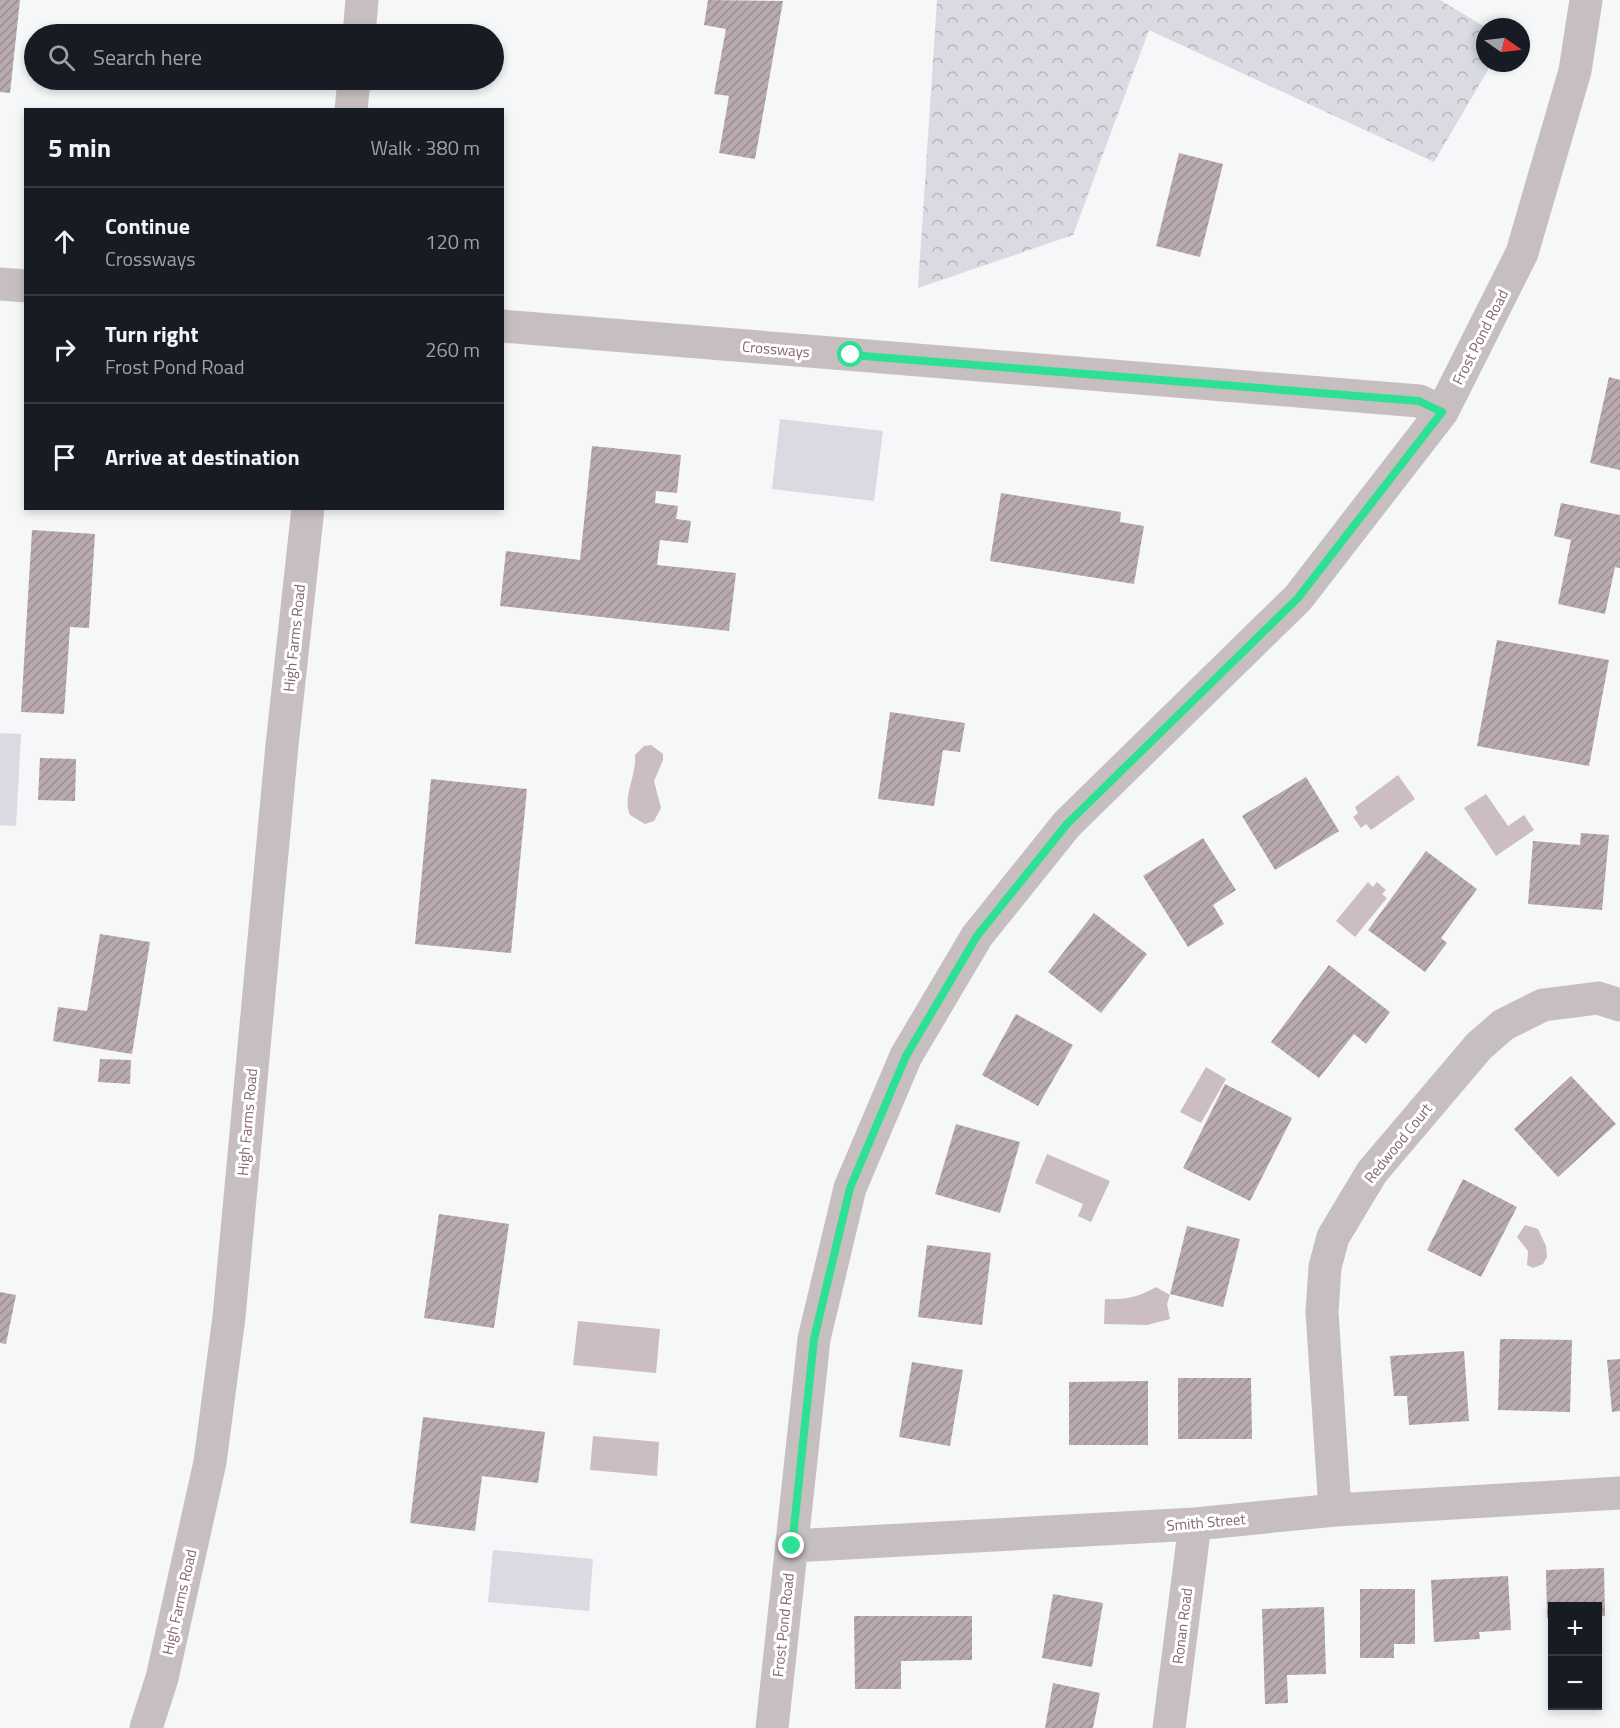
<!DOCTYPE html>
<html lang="en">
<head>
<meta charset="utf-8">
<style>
  body { margin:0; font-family:"Titillium Web",sans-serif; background:#20242c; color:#f1f3f6 }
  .controls { position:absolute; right:18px; bottom:18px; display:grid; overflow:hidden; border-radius:0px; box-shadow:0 3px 9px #0003 }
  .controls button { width:54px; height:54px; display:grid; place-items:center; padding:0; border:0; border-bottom:2px solid #363941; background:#171b24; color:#f1f3f6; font:30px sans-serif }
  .compass { position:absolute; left:1476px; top:18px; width:54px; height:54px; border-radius:50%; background:#171b24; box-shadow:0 3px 9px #0003; rotate:104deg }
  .stop { position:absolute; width:18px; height:18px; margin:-14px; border:4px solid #2de094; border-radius:50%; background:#fff }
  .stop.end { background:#2de094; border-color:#fff; box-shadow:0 2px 6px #0008 }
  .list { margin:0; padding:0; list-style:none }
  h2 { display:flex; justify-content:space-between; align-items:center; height:78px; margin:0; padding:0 24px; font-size:26px }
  h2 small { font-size:20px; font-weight:400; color:#9ea1a6 }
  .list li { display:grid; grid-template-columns:39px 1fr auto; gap:18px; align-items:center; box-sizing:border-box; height:108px; padding:0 24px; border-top:2px solid #363941 }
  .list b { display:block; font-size:22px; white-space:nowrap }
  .list p { margin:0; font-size:20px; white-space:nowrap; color:#9ea1a6 }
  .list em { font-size:20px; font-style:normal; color:#9ea1a6 }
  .icon { flex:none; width:33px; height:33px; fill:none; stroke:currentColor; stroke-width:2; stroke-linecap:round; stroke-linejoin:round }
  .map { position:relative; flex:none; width:1620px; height:1728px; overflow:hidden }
  .search { position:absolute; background:#171b24; box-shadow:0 3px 9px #0003; left:24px; top:24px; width:480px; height:66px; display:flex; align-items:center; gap:15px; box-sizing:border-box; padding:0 21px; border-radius:33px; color:#9ea1a6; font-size:22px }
  .panel { position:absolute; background:#171b24; box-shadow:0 3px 9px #0003; left:24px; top:108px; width:480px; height:402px; border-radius:0px }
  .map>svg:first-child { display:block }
</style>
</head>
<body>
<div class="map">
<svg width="1620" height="1728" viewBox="0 0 1620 1728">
  <defs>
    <pattern id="forest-crowns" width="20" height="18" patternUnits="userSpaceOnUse" patternTransform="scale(1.5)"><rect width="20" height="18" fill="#d9dae2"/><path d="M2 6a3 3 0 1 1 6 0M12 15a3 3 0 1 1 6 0" fill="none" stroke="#b6b5bb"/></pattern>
    <pattern id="building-hatch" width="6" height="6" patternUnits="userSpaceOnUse" patternTransform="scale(1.5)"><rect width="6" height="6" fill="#b8aaad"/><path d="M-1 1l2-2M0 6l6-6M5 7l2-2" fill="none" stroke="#9b8e91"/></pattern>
  </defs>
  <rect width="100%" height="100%" fill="#f5f7f8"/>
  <path fill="#d9dae2" d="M780,419L883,431L874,501L772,489Z
    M0,733L21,734L16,826L0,825Z
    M493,1550L593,1559L589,1611L488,1602Z"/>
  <path fill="url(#forest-crowns)" d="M937,0H1440L1485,27V63H1492L1434,162L1149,30L1073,235L918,288Z"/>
  <path fill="#ccbcc3" d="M651,745L663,754V760L654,781L661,808L654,821L645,824L630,815C622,798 637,774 635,755L644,746Z
    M1398,775L1415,799L1371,830L1366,824L1361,828L1353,817L1358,813L1355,807Z
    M1486,794L1508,826L1524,815L1534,830L1496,856L1464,808Z
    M1368,882L1373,887L1377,882L1386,890L1382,894L1387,898L1355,937L1336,921Z
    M1206,1067L1226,1079L1201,1123L1180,1112Z
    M1047,1154L1110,1181L1091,1222L1078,1216L1083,1204L1035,1183Z
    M1525,1225L1538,1229L1546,1246L1547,1257L1543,1264L1533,1268L1527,1265L1528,1251L1517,1237Z
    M1156,1287L1170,1295L1167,1304L1170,1319L1147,1325L1104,1324L1105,1299C1125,1300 1139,1297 1156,1287Z
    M578,1321L660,1329L656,1373L573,1365Z
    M593,1436L659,1442L657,1476L590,1470Z"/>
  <path fill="url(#building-hatch)" d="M0,0H20L10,93L0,92Z
    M708,0L783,1L755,159L719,153L729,96L714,94L726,29L704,25Z
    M1179,153L1223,164L1200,257L1156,246Z
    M1609,377L1620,380V470L1590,463Z
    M592,446L681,455L677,493L656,491L655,503L678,506L676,519L691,521L688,543L660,540L657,565L736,573L729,631L500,606L506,551L580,560Z
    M1001,493L1121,512L1120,522L1144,526L1134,584L990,561Z
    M1561,503L1620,515V568L1615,567L1605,614L1558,604L1571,540L1554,536Z
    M32,530L95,534L89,628L70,627L64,714L21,712Z
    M1497,640L1609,660L1589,766L1477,746Z
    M890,712L965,723L960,752L943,750L934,806L878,799Z
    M40,758L76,759L75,801L38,800Z
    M1306,777L1339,831L1275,870L1242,816Z
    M431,779L527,789L511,953L415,944Z
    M1581,833L1609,835L1602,910L1528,904L1533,841L1580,845Z
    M1203,838L1236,890L1213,905L1224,924L1188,947L1143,876Z
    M1426,851L1477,889L1441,938L1447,943L1425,972L1368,930Z
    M1094,913L1147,954L1101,1013L1048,972Z
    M100,934L150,942L132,1054L53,1041L58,1007L87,1011Z
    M1329,965L1390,1012L1366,1044L1354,1034L1319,1078L1271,1042Z
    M1016,1014L1073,1045L1038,1106L982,1075Z
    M100,1059L131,1060L130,1084L98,1082Z
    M1571,1076L1616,1124L1558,1177L1514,1129Z
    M1225,1084L1292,1118L1250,1201L1183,1168Z
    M956,1124L1020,1142L1000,1213L935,1194Z
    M1463,1179L1517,1207L1481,1277L1427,1250Z
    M439,1214L509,1224L494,1328L424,1318Z
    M1187,1226L1240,1239L1223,1307L1170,1294Z
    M927,1245L991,1253L982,1325L918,1317Z
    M0,1292L16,1295L6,1344L0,1343Z
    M1500,1339L1572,1340L1570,1412L1498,1410Z
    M1464,1351L1469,1421L1409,1425L1407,1396H1394L1390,1356Z
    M1620,1359V1411L1612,1412L1607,1360Z
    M912,1362L963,1370L950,1446L899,1437Z
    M1178,1378H1251L1252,1439H1178Z
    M1148,1381V1445H1069V1382Z
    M423,1417L545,1432L538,1483L482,1476L475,1531L410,1523Z
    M1604,1568L1605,1616H1598V1606H1552V1618H1547L1546,1570Z
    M1508,1576L1511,1630L1479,1632L1480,1639L1434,1642L1431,1580Z
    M1360,1589H1415V1644H1394V1658H1360Z
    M1053,1594L1103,1603L1092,1667L1042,1658Z
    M1324,1607L1326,1674L1287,1675L1288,1703L1265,1704L1262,1609Z
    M854,1616H972V1660L901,1661V1689H855Z
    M1053,1683L1100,1693L1093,1728H1045Z"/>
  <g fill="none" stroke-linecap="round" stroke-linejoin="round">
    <path stroke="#c7bec0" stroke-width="33" d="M359,34L362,0
      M351,110L354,80
      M0,284L26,286
      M502,326L1419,401L1442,412
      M1335,1510L1322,1312L1325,1267L1333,1237L1372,1172L1479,1046L1503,1025L1543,1005L1598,998L1620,1005
      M792,1546L1195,1524L1335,1510L1620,1493
      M146,1728L162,1678L210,1462L229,1317L282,745L308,508
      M772,1728L814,1339L850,1188L906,1056L977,936L1067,824L1298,598L1442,412L1522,253L1575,71L1586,0
      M1169,1728L1195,1524"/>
  </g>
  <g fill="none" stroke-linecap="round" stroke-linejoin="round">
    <path stroke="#2de094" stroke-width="8" d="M792,1546L814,1339L850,1188L906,1056L977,936L1067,824L1298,598L1442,412L1419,401L851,355"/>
  </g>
  <g text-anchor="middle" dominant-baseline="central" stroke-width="6" stroke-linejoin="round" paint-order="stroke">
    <g font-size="15" fill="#86676e" stroke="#fff">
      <text transform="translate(1480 337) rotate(-63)">Frost Pond Road</text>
      <text transform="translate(776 349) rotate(5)">Crossways</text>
      <text transform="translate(294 638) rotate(-84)">High Farms Road</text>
      <text transform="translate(247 1122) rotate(-85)">High Farms Road</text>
      <text transform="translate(1398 1143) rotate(-51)">Redwood Court</text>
      <text transform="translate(1206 1522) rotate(-5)">Smith Street</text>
      <text transform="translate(179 1602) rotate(-77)">High Farms Road</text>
      <text transform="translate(783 1625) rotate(-84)">Frost Pond Road</text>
      <text transform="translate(1182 1626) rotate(-83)">Ronan Road</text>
    </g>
  </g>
</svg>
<div class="controls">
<button>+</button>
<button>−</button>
</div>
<svg class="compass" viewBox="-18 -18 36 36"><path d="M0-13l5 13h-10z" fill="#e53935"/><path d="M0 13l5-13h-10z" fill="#9ea1a6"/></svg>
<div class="stop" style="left:851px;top:355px"></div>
<div class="stop end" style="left:792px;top:1546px"></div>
<div class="search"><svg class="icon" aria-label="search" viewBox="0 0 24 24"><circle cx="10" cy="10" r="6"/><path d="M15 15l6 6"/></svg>Search here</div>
<section class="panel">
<h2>5 min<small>Walk · 380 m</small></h2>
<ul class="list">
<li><svg class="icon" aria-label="ahead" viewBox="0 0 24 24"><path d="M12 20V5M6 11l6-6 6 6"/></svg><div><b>Continue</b><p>Crossways</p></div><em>120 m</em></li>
<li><svg class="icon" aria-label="right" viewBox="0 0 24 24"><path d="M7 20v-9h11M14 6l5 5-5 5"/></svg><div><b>Turn right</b><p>Frost Pond Road</p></div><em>260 m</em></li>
<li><svg class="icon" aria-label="arrive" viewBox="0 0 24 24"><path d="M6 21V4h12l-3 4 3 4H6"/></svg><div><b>Arrive at destination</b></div></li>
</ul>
</section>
</div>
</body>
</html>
